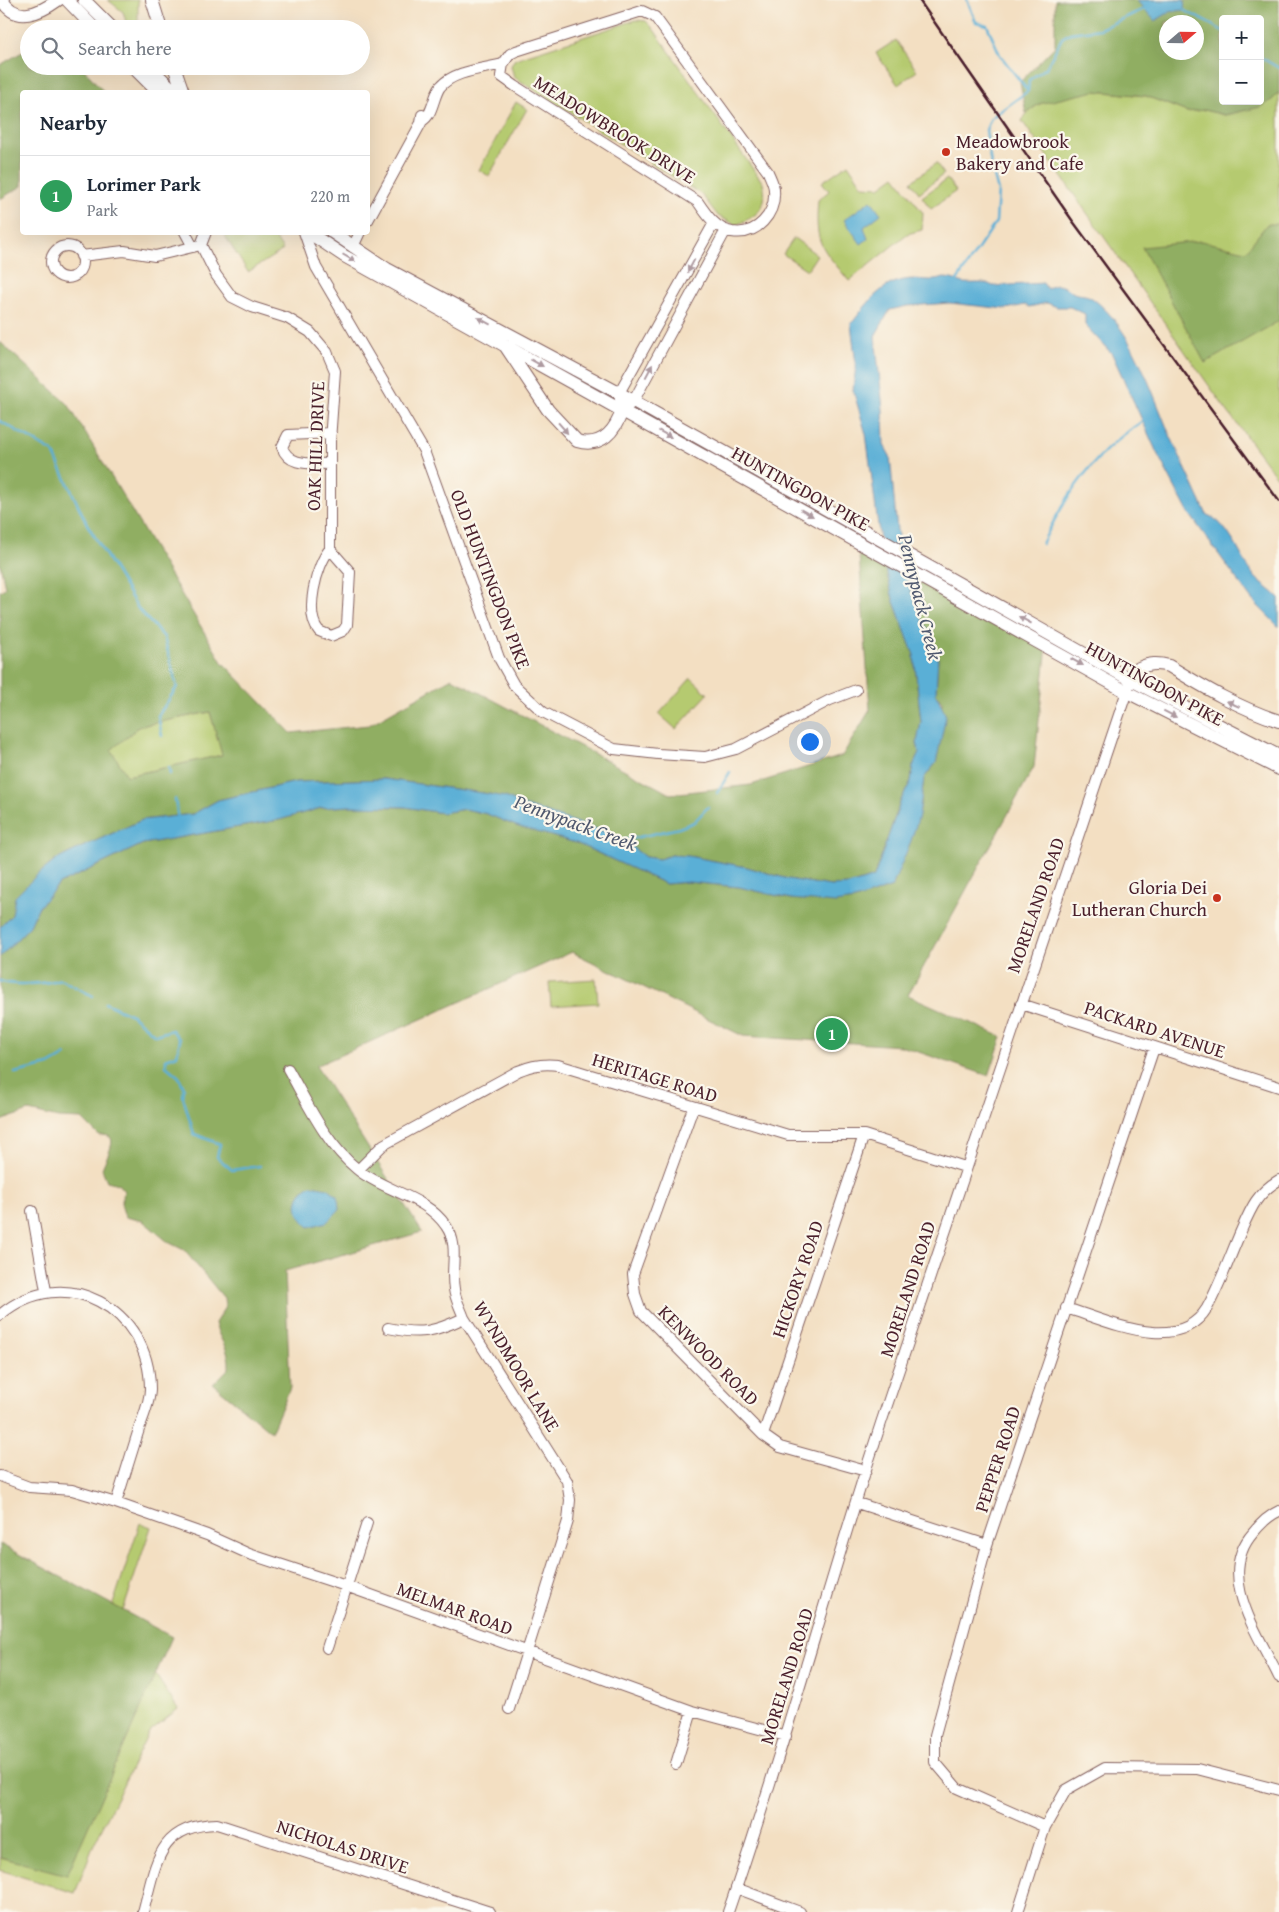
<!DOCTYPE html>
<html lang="en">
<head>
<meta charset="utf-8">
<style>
  body { margin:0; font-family:"Gentium Book Plus",serif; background:#f2f2f3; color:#1f2937 }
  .controls { position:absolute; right:15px; top:15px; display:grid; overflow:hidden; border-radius:5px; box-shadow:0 5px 20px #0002 }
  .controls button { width:45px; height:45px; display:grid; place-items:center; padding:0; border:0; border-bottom:1px solid #e0e1e3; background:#fff; color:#1f2937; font:25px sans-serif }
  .compass { position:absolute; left:1159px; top:15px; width:45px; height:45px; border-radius:50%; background:#fff; box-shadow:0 5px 20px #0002; rotate:70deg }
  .you { position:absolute; left:809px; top:741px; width:18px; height:18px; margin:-12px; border:4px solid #fff; border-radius:50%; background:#1a73e8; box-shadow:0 0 0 8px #1a73e833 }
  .badge { display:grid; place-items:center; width:32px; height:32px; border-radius:50%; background:#2563eb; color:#fff; font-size:16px; font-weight:700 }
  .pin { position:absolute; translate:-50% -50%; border:2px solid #fff; box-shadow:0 1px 5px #0006 }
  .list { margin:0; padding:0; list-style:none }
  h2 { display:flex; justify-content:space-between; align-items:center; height:65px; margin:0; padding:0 20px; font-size:21px }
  h2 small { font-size:16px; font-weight:400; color:#747a83 }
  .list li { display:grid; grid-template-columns:32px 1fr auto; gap:15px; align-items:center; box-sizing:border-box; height:80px; padding:0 20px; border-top:1px solid #e0e1e3 }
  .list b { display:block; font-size:19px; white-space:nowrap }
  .list p { margin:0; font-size:16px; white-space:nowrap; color:#747a83 }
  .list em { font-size:16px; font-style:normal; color:#747a83 }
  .icon { flex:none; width:28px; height:28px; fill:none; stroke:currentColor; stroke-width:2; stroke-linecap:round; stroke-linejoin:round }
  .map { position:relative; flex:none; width:1279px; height:1912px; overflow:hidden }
  .search { position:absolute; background:#fff; box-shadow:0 5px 20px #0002; left:20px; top:20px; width:350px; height:55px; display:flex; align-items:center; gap:12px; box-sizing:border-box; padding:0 18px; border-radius:28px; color:#747a83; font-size:19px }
  .panel { position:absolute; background:#fff; box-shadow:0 5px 20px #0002; left:20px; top:90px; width:350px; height:145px; border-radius:5px }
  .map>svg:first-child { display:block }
</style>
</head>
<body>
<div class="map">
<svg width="1279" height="1912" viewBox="0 0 1279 1912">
  <rect width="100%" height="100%" fill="#fbf7ec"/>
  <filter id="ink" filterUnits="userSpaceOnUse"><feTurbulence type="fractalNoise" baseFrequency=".02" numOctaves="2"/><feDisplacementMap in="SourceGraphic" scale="10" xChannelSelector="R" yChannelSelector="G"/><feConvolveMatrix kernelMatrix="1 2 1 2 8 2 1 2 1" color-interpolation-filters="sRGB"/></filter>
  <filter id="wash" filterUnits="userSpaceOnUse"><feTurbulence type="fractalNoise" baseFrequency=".0096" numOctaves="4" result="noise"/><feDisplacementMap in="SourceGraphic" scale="20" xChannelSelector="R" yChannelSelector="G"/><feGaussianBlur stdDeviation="1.12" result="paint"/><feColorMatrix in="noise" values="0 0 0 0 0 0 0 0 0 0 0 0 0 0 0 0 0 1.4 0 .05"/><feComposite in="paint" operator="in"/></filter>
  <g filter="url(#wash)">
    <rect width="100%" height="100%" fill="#f3dfc2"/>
    <path fill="#b5ca6f" stroke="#80744d" d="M108,0H138V23L143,29L127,25L123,12Z
      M636,20L646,21L652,27L763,183C769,208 757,216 736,225L718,216L702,195L514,77L511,66L514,60L518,58Z
      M896,40L917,71L898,85L876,53Z
      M1095,91L1146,96L1187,112L1204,110L1225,115L1272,100L1279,92V480L1222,404L1022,121C1033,98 1071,94 1095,91Z
      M516,102L527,109L489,176L479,170Z
      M936,163L944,174L919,193L911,182Z
      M848,164L863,186L880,187L895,176L923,213L922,230L907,234L849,281C822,247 814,246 818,200L829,191L822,182Z
      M947,179L956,191L931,209L922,197Z
      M231,233H272L283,250L248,272L225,236Z
      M794,238L817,255L807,270L783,254Z
      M691,678L708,694L676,729L659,714Z
      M210,712L223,755L127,776L110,750L140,726Z
      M596,979L598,1003L551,1006L549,982Z
      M140,1523L151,1527L120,1620L178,1709L149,1732L94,1844L75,1893L0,1870V1577L109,1616Z"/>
    <path fill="#90ae62" stroke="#6d6646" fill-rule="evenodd" d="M1055,0H1279V92L1272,100L1260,107L1225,115L1204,110L1187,112L1146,96L1095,91L1039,104L1026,113L1020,82L1055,46ZM1223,19H1260V101H1223ZM1166,22H1196V52H1166Z
      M29,48V66H81L104,92H22V186L0,199V65Z
      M1267,224H1279V321L1205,363L1142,247L1201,241L1246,251Z
      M0,342L68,404L222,662L291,733L369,725L452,678L670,794L751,785L842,756L870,710L858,541L883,555L893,599L914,655L921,722L917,742L919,753L913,766L911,781L901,800L874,877L849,885L831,886L788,879L747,867L688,856L672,855L659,859L645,857L618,836L523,805L505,797L483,793L384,779L296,782L218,800L193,814L142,820L80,848L56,860L36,876L16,897L12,915L0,927V591L5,588L0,563ZM210,712L222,755L127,776L111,750L140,726Z
      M904,567L1047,645L1034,767L908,995L1002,1037L989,1076L901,1046L743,1036L572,952L316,1066L422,1232L285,1271L290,1388L271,1432L213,1384L229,1368C230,1347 219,1341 215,1323L225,1307L224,1298L184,1250L168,1242L143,1221L125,1217L121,1204L124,1191L118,1184L107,1181L102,1169C105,1158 124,1131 99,1136L82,1119L58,1118L29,1111L0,1121V957L30,926L38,908L59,884L143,844L279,820L321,808L349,806L405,807L442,813L465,809L487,814L516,826L576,843L666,884L688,882L739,887L791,899L855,900L892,887L919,816L924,778L936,763L942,702L936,693L938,657L931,634L923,621L907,582Z
      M0,1544L172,1637L67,1875L0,1857Z"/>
    <path fill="#5aafd6" stroke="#526780" d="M1136,0H1185L1184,10L1170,12L1155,21Z
      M871,200L881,214L864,227L868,239L861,244L844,220Z
      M944,278C952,278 956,281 964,283C974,284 985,281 993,286L1043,283L1047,289C1058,281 1064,287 1074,293C1079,295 1087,294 1092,298C1133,328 1151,391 1170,435C1182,462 1195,488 1207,515C1228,521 1242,561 1255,577C1262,585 1272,590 1279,598V627L1252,600L1188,512L1157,453L1112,354L1085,325V314L1070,307H1057L1047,303L1029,307L1025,305L1006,309L950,303L907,306L890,310L875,336L883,409L884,445L890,456L897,530L907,582L923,621L931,634L938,657L936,693L946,716L936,763L924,778L919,816L911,841L892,887L855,900L835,903L791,899L739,887L688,882L666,884L576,843L516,826L487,814L465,809L442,813L405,807L349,806L321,808L279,820L143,844L59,884L38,908L30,926L0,957V927L12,915L15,897L36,876L56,860L80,848L142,820L193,814L218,800L296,782L384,779L483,793L505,797L523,805L618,836L645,857L659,859L672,855L688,856L747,867L788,879L831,886L849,885L874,877L901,800L911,781L913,766L919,753L917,742L921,722L914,655L893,599L881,548L866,434L853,390L856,365L851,324C866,306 879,284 904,280C918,277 931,283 944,278Z
      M311,1185L328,1188L338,1196L339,1210L327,1222L309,1227C293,1215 293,1194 311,1185Z"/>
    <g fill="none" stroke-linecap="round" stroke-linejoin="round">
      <path stroke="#5aafd6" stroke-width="2.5" d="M967,0L976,22L987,25L1000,55L1028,91
        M1184,10L1223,31
        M1260,57L1279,68
        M1028,91L1029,80L1046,68L1062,38L1070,33L1100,29L1144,9
        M956,282L996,222L998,191L991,165L986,130L991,118L1028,91
        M0,421L53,452L87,524L139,610L164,637L177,687L158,716L162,736
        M1042,544C1066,495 1097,448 1147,419
        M169,767L170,774
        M717,793L730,772
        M175,799L178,820
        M621,841L679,828L694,822L708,807
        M0,981C11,986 49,984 60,979L93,996
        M105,1003L132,1015L155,1035L172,1030L180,1040L177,1055L166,1059V1066L179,1077L184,1088L183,1097L194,1134L220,1144L217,1157L232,1170L260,1166
        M15,1073L49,1065L66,1055"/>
    </g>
  </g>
  <g filter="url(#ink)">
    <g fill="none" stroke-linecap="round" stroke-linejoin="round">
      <defs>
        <path id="minor" d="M422,121C433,115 433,97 440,87C453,71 483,69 503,64L510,54L516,51L642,11L655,17L768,172C770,177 774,184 774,190C776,214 757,236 732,232C716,229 706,214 698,202L515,86L501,76L503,64
          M368,220L421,123L422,115
          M714,223L619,393L622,411L633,402L726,230
          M185,232L193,247
          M206,232L201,245L216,275L232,297L252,307L287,318L310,332L327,352L335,371L330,441V549
          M304,232L316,267L424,451L499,658L514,685L543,712L614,749L658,754L705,757L736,749L830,700L856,690
          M51 262a16 16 0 1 1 32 0a16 16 0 1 1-32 0Z
          M353,247L360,232
          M81,256L124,251L155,256L201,245
          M330,464C311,463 289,467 282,447L288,435L331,433
          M330,549L350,572L347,625L343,631L331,636L319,631C304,614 316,565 330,549Z
          M1021,1004L1279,1087
          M288,1069C308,1104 325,1143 357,1169C383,1191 426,1196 446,1226C460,1246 450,1267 454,1289C455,1299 461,1309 464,1318L567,1481L570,1500L568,1521L509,1709
          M693,1108L633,1274L635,1294L641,1311L763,1435L780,1447L866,1471
          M358,1170L383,1145L518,1071C532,1065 543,1063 558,1065L788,1135H864L965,1167
          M32,1211L46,1291
          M1066,1308C1106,1320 1178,1356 1207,1308C1219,1287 1231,1254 1241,1231C1251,1208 1257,1193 1279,1180
          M0,1315C64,1261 150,1308 150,1389C150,1401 144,1415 140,1426C132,1452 124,1477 116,1503
          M388,1328C421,1335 434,1332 464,1318
          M763,1435L864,1135
          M0,1476L29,1487L72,1490L116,1503L207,1535L249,1554L346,1586L692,1711L786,1736
          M857,1503L987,1545
          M1279,1511C1268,1516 1261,1523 1253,1533C1215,1576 1259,1635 1279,1677
          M327,1648L367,1523
          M676,1764L692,1711
          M1045,1827L957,1788L935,1762V1735L987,1545L1154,1048
          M736,1888L800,1912
          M143,1912C156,1865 157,1825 217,1824L490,1912
          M728,1912C779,1765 820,1614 867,1466C952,1205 1040,945 1129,685
          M1018,1912L1045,1827L1066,1790L1105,1768L1197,1769L1279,1790"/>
        <path id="major" d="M2,0C16,24 40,13 58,0
          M67,0L95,29
          M84,0L113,29
          M152,0L161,29
          M132,66L158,92
          M149,66L175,92
          M174,66L183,92
          M308,232L344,256L1127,692L1279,769
          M332,232L387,269L619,393L1131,680L1279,756
          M506,347L548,410L577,441C602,448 615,431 622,411
          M1131,680L1139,668C1150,663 1158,663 1169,666C1205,688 1239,708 1279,721"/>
      </defs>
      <use href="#minor" stroke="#856260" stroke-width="12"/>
      <use href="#major" stroke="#856260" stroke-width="14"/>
      <use href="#minor" stroke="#fff" stroke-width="10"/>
      <use href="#major" stroke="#fff" stroke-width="12"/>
      <path stroke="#4a1f2b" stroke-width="2.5" d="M919,0L1072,220L1279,501"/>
    </g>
    <defs><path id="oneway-solid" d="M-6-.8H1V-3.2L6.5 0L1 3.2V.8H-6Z" transform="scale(1.25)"/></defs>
    <g fill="#ae9aa0">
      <use href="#oneway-solid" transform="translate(349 258) rotate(30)"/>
      <use href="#oneway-solid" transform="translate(691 266) rotate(118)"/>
      <use href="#oneway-solid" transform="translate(484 321) rotate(-152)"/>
      <use href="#oneway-solid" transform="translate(537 363) rotate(29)"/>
      <use href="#oneway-solid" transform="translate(649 371) rotate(-62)"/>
      <use href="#oneway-solid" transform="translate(563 428) rotate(49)"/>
      <use href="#oneway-solid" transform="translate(665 434) rotate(29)"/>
      <use href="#oneway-solid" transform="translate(807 513) rotate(29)"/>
      <use href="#oneway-solid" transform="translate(1025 620) rotate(-151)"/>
      <use href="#oneway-solid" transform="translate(1077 662) rotate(29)"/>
      <use href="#oneway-solid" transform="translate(1233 704) rotate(-155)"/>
      <use href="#oneway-solid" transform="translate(1170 714) rotate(27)"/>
    </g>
  </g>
  <g fill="#c8321e" stroke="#fbf7ec" stroke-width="2">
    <circle cx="946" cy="152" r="5"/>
    <circle cx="1217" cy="898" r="5"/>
  </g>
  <g text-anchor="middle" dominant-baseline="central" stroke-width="4.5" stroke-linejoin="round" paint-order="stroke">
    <g font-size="19" fill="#4a1f2b" stroke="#fbf7ec">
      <text transform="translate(615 129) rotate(32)">MEADOWBROOK DRIVE</text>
      <text transform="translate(315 446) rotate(-88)">OAK HILL DRIVE</text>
      <text transform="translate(801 488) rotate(29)">HUNTINGDON PIKE</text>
      <text transform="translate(491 579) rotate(69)">OLD HUNTINGDON PIKE</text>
      <text transform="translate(1155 683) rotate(29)">HUNTINGDON PIKE</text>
      <text transform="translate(1035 905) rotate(-71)">MORELAND ROAD</text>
      <text transform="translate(1155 1029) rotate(18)">PACKARD AVENUE</text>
      <text transform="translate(655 1077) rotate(17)">HERITAGE ROAD</text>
      <text transform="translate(797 1279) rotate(-71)">HICKORY ROAD</text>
      <text transform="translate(907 1289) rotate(-72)">MORELAND ROAD</text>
      <text transform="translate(709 1355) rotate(45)">KENWOOD ROAD</text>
      <text transform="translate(517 1366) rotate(59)">WYNDMOOR LANE</text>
      <text transform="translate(997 1459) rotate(-72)">PEPPER ROAD</text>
      <text transform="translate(455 1608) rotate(20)">MELMAR ROAD</text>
      <text transform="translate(786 1676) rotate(-73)">MORELAND ROAD</text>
      <text transform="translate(343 1846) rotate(18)">NICHOLAS DRIVE</text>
    </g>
    <g font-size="19" fill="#4a1f2b" stroke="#fbf7ec" text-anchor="start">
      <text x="956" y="141">Meadowbrook<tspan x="956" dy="22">Bakery and Cafe</tspan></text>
      <text x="1207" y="887" text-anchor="end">Gloria Dei<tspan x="1207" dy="22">Lutheran Church</tspan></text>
    </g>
    <g font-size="20" font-style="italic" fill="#50596f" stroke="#fbf7ec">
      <text transform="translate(921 597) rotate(76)">Pennypack Creek</text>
      <text transform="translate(576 822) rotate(20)">Pennypack Creek</text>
    </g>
  </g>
</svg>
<div class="controls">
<button>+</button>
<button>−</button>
</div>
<svg class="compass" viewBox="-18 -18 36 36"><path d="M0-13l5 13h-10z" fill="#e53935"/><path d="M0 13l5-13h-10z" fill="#747a83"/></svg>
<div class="you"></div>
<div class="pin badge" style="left:832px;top:1034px;background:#2e9e5b">1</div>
<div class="search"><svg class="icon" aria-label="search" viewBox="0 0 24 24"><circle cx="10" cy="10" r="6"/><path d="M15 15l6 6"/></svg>Search here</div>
<section class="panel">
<h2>Nearby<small></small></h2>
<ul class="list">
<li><span class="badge" style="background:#2e9e5b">1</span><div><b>Lorimer Park</b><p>Park</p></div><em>220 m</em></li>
</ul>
</section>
</div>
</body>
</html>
